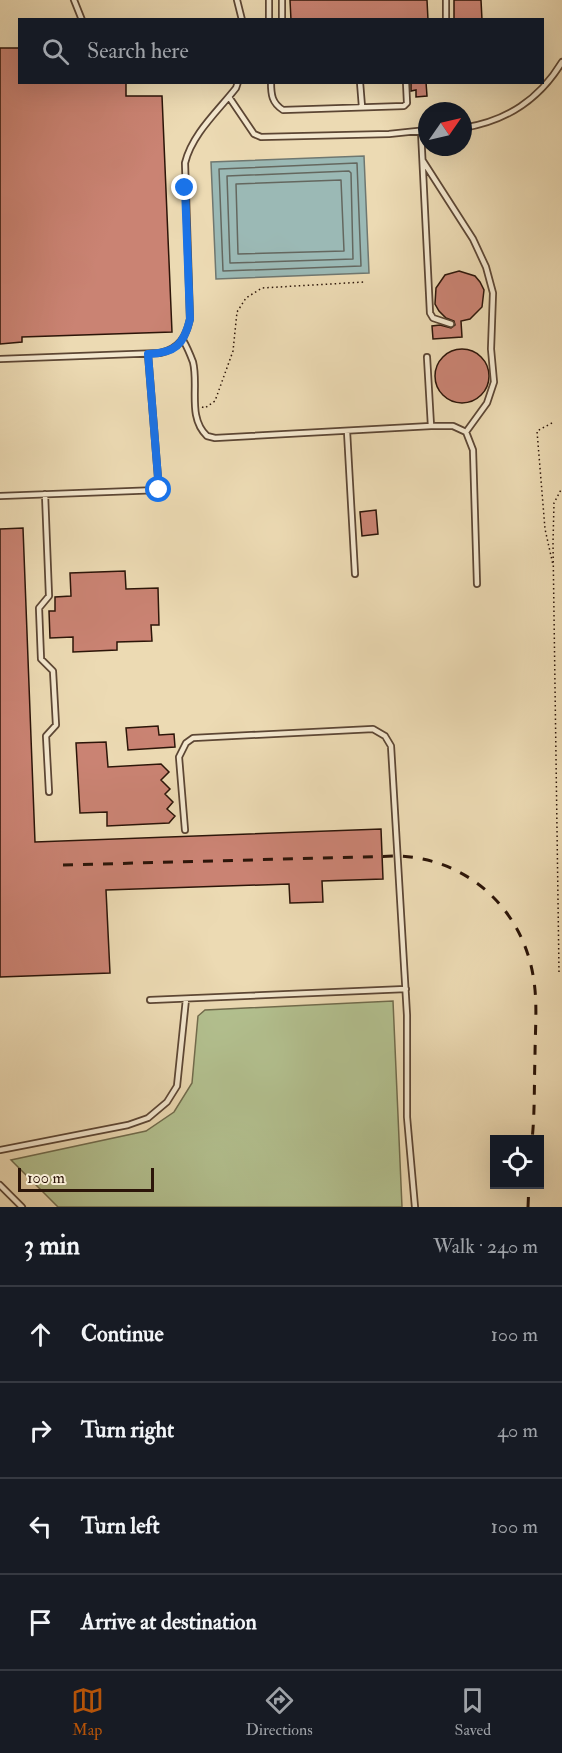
<!DOCTYPE html>
<html lang="en">
<head>
<meta charset="utf-8">
<style>
  body { margin:0; font-family:"IM FELL Double Pica",serif; background:#242831; color:#f1f3f6 }
  .controls { position:absolute; right:18px; bottom:18px; display:grid; overflow:hidden; border-radius:0px; box-shadow:0 6px 24px #0002 }
  .controls button { width:54px; height:54px; display:grid; place-items:center; padding:0; border:0; border-bottom:2px solid #363941; background:#171b24; color:#f1f3f6; font:30px sans-serif }
  .compass { position:absolute; left:418px; top:102px; width:54px; height:54px; border-radius:50%; background:#171b24; box-shadow:0 6px 24px #0002; rotate:56deg }
  .scale { position:absolute; left:18px; bottom:15px; width:136px; box-sizing:border-box; padding-left:6px; border:3px solid #2c1509; border-top:0; font-size:16px; line-height:21px; white-space:nowrap; color:#2c1509; -webkit-text-stroke:4px #f3e7ce; paint-order:stroke }
  .stop { position:absolute; width:18px; height:18px; margin:-14px; border:4px solid #1a73e8; border-radius:50%; background:#fff }
  .stop.end { background:#1a73e8; border-color:#fff; box-shadow:0 2px 6px #0008 }
  .list { margin:0; padding:0; list-style:none }
  h2 { display:flex; justify-content:space-between; align-items:center; height:78px; margin:0; padding:0 24px; font-size:26px }
  h2 small { font-size:20px; font-weight:400; color:#9ea1a6 }
  .list li { display:grid; grid-template-columns:39px 1fr auto; gap:18px; align-items:center; box-sizing:border-box; height:96px; padding:0 24px; border-top:2px solid #363941 }
  .list b { display:block; font-size:22px; white-space:nowrap }
  .list em { font-size:20px; font-style:normal; color:#9ea1a6 }
  .icon { flex:none; width:33px; height:33px; fill:none; stroke:currentColor; stroke-width:2; stroke-linecap:round; stroke-linejoin:round }
  .map { position:relative; flex:none; width:562px; height:1207px; overflow:hidden }
  .search { position:absolute; background:#171b24; box-shadow:0 6px 24px #0002; left:18px; right:18px; top:18px; height:66px; display:flex; align-items:center; gap:15px; box-sizing:border-box; padding:0 21px; border-radius:0px; color:#9ea1a6; font-size:22px }
  .sheet { height:462px; background:#171b24 }
  nav { display:flex; justify-content:space-around; align-items:center; box-sizing:border-box; height:84px; border-top:2px solid #363941; background:#171b24; font-size:16px; color:#9ea1a6 }
  nav a { display:grid; justify-items:center; gap:3px }
  nav .on { color:#b45309 }
  .map>svg:first-child { display:block }
</style>
</head>
<body>
<div class="map">
<svg width="562" height="1207" viewBox="0 0 562 1207">
  <rect width="100%" height="100%" fill="#ecdab3"/>
  <filter id="stains"><feTurbulence type="fractalNoise" baseFrequency=".00333" numOctaves="4"/><feColorMatrix values="0 0 0 0 .2 0 0 0 0 .09 0 0 0 0 .02 0 0 0 .5 -.17"/></filter>
  <radialGradient id="worn" r=".72"><stop offset=".6" stop-color="#630" stop-opacity="0"/><stop offset="1" stop-color="#630" stop-opacity=".3"/></radialGradient>
  <path fill="#b3c190" stroke="#706b4c" stroke-width="1.5" d="M393,1001L402,1207H58L11,1160L146,1131L174,1112L192,1083L198,1016L205,1010Z"/>
  <path fill="#9bb9b5" stroke="#6f7770" stroke-width="1.5" d="M364,156L369,273L216,279L211,162Z"/>
  <g fill="none" stroke-linecap="round" stroke-linejoin="round">
    <path stroke="#64675f" stroke-width="1.5" d="M357,163L361,266L223,271L219,169Z
      M349,171L351,173L353,259L230,263L227,176Z
      M341,180L344,251L238,254L236,184Z"/>
  </g>
  <path fill="#ca8373" stroke="#2c1509" stroke-width="1.5" d="M290,0H427L428,20H291Z
    M454,0H481L482,20H454Z
    M0,48H20V82H126V96H162L172,332L22,337V342L0,344Z
    M411,82H426L427,96L416,97V90L411,91Z
    M459,271L475,276L480,282L484,290L482,307L470,319L461,321L462,337L433,339L432,326L440,325L451,328L455,325L454,321L446,318L439,311L435,304L436,288L445,275Z
    M435 376a27 27 0 1 1 54 0a27 27 0 1 1-54 0Z
    M376,510L378,534L362,536L360,512Z
    M23,528L35,842L381,829L383,879L322,881L323,902L290,903L289,884L106,890L110,973L0,977V529Z
    M125,571L126,589L158,588L159,625H151L152,641L117,642V650L73,652V637L50,638L49,611H55V597L71,596L70,573Z
    M158,726L159,735L174,734L175,747L128,750L126,728Z
    M106,742L108,767L161,764L169,772L161,780L170,789L165,794L173,802L167,809L175,816L169,823L107,826V812L80,813L76,743Z"/>
  <g fill="none" stroke-linecap="round" stroke-linejoin="round">
    <defs>
      <path id="lane" d="M74,0L82,20
        M237,0L242,20
        M269,0V20
        M446,0V20
        M282,20V0
        M271,82C271,95 272,103 283,110L404,106L407,103L406,82
        M360,82L362,107
        M229,97L254,134L261,137L389,134L427,130
        M463,128C507,121 539,100 562,62
        M421,131L430,313L433,318L451,324
        M423,161L473,239L486,267L493,293L491,349L494,382L487,403L466,432
        M183,340C187,347 190,354 193,362C199,386 187,417 207,436L215,438L431,426H453L466,432L473,450L477,584
        M427,357L431,426
        M0,359L160,353C179,349 186,337 190,319L185,163C192,134 218,111 236,88L238,82
        M347,431L355,574
        M45,494L49,596L39,608L41,659L53,671L56,725L46,736L49,792
        M0,496L159,490L148,354
        M185,830L179,757L186,743L193,738L373,729L385,736L391,746L407,1015V1117L415,1207
        M150,1000L406,989
        M0,1150L128,1125L148,1118L167,1102L177,1086L186,999
        M0,1185L22,1207"/>
    </defs>
    <use href="#lane" stroke="#5c4634" stroke-width="8"/>
    <path stroke="#2c1509" stroke-width="1.5" stroke-dasharray="1.5 3" stroke-linecap="butt" d="M202,407L205,408L215,401L233,351L237,312L246,298L262,288L364,282
      M552,423L537,431L545,529L553,565
      M559,972L553,543L554,503L562,488"/>
    <use href="#lane" stroke="#f3e7ce" stroke-width="4.5"/>
    <path stroke="#2c1509" stroke-width="3" stroke-dasharray="10 10" stroke-linecap="butt" d="M63,865L397,856C466,858 521,907 533,975C538,1002 535,1030 535,1057C534,1085 535,1112 532,1140
      M528,1207L529,1184"/>
  </g>
  <g fill="none" stroke-linecap="round" stroke-linejoin="round">
    <path stroke="#1a73e8" stroke-width="8" d="M159,490L148,354C175,353 184,345 190,319L185,188"/>
  </g>
  <rect width="100%" height="100%" filter="url(#stains)"/>
  <rect width="100%" height="100%" fill="url(#worn)"/>
</svg>
<div class="controls">
<button><svg class="icon" aria-label="locate" viewBox="0 0 24 24"><circle cx="12" cy="12" r="6"/><path d="M12 2v4M12 18v4M2 12h4M18 12h4"/></svg></button>
</div>
<svg class="compass" viewBox="-18 -18 36 36"><path d="M0-13l5 13h-10z" fill="#e53935"/><path d="M0 13l5-13h-10z" fill="#9ea1a6"/></svg>
<div class="scale">100 m</div>
<div class="stop" style="left:159px;top:490px"></div>
<div class="stop end" style="left:185px;top:188px"></div>
<div class="search"><svg class="icon" aria-label="search" viewBox="0 0 24 24"><circle cx="10" cy="10" r="6"/><path d="M15 15l6 6"/></svg>Search here</div>
</div>
<section class="sheet">
<h2>3 min<small>Walk · 240 m</small></h2>
<ul class="list">
<li><svg class="icon" aria-label="ahead" viewBox="0 0 24 24"><path d="M12 20V5M6 11l6-6 6 6"/></svg><div><b>Continue</b></div><em>100 m</em></li>
<li><svg class="icon" aria-label="right" viewBox="0 0 24 24"><path d="M7 20v-9h11M14 6l5 5-5 5"/></svg><div><b>Turn right</b></div><em>40 m</em></li>
<li><svg class="icon" aria-label="left" viewBox="0 0 24 24"><path d="M17 20v-9H6M10 6l-5 5 5 5"/></svg><div><b>Turn left</b></div><em>100 m</em></li>
<li><svg class="icon" aria-label="arrive" viewBox="0 0 24 24"><path d="M6 21V4h12l-3 4 3 4H6"/></svg><div><b>Arrive at destination</b></div></li>
</ul>
</section>
<nav>
<a class="on"><svg class="icon" aria-label="map" viewBox="0 0 24 24"><path d="M3 6l6-2 6 2 6-2v14l-6 2-6-2-6 2zM9 4v14M15 6v14"/></svg>Map</a>
<a><svg class="icon" aria-label="directions" viewBox="0 0 24 24"><path d="M12 3l9 9-9 9-9-9zM9 14v-3h6M13 9l2 2-2 2"/></svg>Directions</a>
<a><svg class="icon" aria-label="saved" viewBox="0 0 24 24"><path d="M7 4h10v16l-5-4-5 4z"/></svg>Saved</a>
</nav>
</body>
</html>
